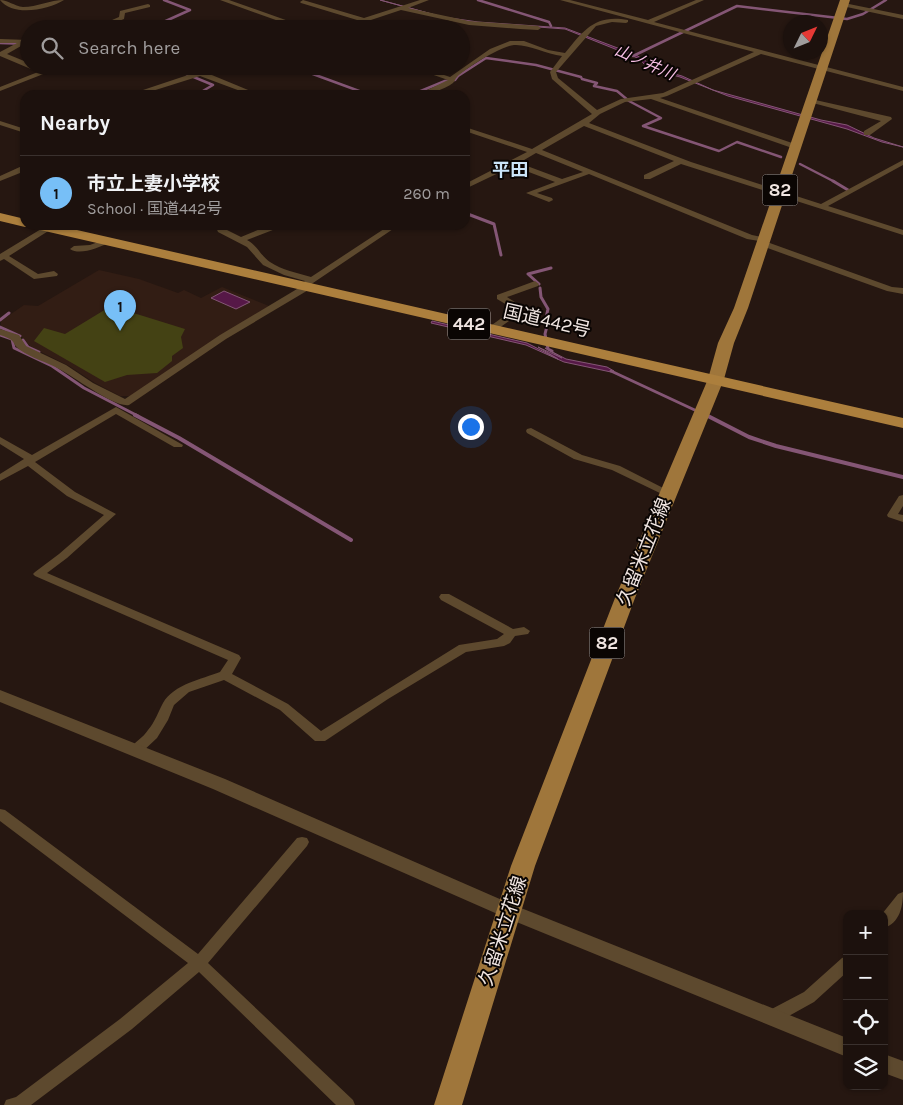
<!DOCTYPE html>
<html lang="en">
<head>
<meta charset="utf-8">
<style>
  body { margin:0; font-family:Karla,"Noto Sans JP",sans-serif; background:#291f1b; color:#f1f3f6 }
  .controls { position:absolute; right:15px; bottom:15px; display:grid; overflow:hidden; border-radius:10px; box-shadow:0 1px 4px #0004 }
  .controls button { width:45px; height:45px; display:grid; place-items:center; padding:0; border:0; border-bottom:1px solid #3a312e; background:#1c110d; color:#f1f3f6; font:25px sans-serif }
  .compass { position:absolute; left:783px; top:15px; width:45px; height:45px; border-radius:50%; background:#1c110d; box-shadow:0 1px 4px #0004; rotate:47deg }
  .you { position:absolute; left:470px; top:426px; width:18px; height:18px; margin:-12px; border:4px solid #fff; border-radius:50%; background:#1a73e8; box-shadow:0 0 0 8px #1a73e833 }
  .badge { display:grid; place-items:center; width:32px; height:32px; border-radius:50%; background:#77bff7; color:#111; font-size:16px; font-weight:700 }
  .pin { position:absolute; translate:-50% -41px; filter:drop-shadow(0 1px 2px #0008) }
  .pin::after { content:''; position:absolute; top:26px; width:18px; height:15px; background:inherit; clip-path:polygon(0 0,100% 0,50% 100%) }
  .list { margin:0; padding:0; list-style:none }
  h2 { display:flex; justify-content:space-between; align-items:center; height:65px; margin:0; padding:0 20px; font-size:21px }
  h2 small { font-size:16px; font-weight:400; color:#a09d9d }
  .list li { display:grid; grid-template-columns:32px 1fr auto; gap:15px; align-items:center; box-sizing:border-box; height:75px; padding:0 20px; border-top:1px solid #3a312e }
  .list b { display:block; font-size:19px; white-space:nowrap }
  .list p { margin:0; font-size:16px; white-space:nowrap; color:#a09d9d }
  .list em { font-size:16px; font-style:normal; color:#a09d9d }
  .icon { flex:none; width:28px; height:28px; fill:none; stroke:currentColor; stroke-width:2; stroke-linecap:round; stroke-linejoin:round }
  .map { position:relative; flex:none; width:903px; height:1105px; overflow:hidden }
  .search { position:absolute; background:#1c110d; box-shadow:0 1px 4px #0004; left:20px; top:20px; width:450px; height:55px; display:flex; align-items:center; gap:12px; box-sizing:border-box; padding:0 18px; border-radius:28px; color:#a09d9d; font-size:19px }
  .panel { position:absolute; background:#1c110d; box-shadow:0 1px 4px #0004; left:20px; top:90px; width:450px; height:140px; border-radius:15px }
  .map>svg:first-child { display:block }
</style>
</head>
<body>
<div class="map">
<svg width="903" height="1105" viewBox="0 0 903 1105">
  <rect width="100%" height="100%" fill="#261711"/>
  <path fill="#321d14" d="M99,270L139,279L178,293L184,290L201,298L222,287L269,306L131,396H120L95,383L69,366L31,347L19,334L1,328V321L24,305L38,306Z"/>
  <path fill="#444214" d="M111,306L185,329L181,337L183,348L172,356V361L157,373L127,375L105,382L34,341L44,328L65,334Z"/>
  <path fill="#561847" stroke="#845675" d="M380,0L443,17L478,22L565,28L636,55L660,70L682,76L713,90L821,120L847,125L874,138L903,147L882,142L847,129L728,96L680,77L658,71L644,64L640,59L565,29L457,21Z
    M224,291L250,302L236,309L211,298Z
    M432,321L527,343L558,359L538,347L562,358L545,348L566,359L607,367L614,371L611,372L564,362L526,345L431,323Z"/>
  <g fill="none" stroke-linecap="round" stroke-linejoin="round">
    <path stroke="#845675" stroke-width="2.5" d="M478,0L549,22L551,26
      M148,29L190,10L164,0
      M0,43L29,44
      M633,56L737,6L847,19L863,14L886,0
      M167,66L213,85L196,95
      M291,66L370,95
      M411,95L445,81L455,80L458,76L486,58L536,65L581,77L582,79L597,83L594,86L617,91L629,101L661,118L643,126L719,151L737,142L781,157
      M800,164L835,182"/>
    <path stroke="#845675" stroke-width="3" d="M833,181L848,190
      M465,213L494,224L501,255
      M539,284L528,274L551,268
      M540,288L541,297L548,309L545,322L547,326L545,334L548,349L552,351
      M0,320L9,313
      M0,327L20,336
      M0,335L12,339L14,348L52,366L84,388L138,416
      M23,340L28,347L39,352
      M611,371L699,412
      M706,415L708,416"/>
    <path stroke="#845675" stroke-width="4" d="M135,415L179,438L351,540
      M706,415L749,437L776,446L903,477"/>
    <path fill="#5d492e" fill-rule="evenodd" d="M0,0C8,0 14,6 23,7C37,7 50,0 64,0C48,10 13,17 0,0Z
      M220,0H229L311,29H301Z
      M303,0L364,18L420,0H429L408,8L469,21L538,26L541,28L538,30L520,29L469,25L401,10L344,29H334L357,20L301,3L300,2Z
      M560,0H570L648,20L696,0H704L654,22L903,87V91L761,54L667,96L660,98L798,145L799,147L795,149L651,99L625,102L600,114L589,123L691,162L821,204L903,160V165L828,206L903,230V235L681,164L650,179H644V175L674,161L584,126L542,150L752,235L767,238V242L892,287L903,288V294L887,291L759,245V241L747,239L589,174L537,193L552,198L553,200L549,202L526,193L555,182L513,166L465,189V184L527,152L465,131V127L532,149L592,114L552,79L550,72L562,56C546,54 528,44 514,45C501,46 466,68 457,77C455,79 455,81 453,83C444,90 427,95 417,95L448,80L408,66H418L450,77L490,49L510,41H524L548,50L565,53C584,30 595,14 628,20V22L626,23L612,22L596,26L556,72L558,78L597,110L621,99L663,93L754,52ZM536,153L583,172L562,179L519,163Z
      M844,3L903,15V19L842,6L841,5Z
      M148,4L150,5V7L125,13L124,19L100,29H91L119,17L120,11Z
      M0,39L28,40V42L7,54L29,63V66H38L46,71V73L0,91V87L38,72L0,56V52L17,43H0Z
      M178,66C186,66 196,71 202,71C210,70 217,66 226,66L207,73L260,95H251L200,76L146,93L147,95H141L140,91L194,73Z
      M811,99L891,117L892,119L870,135H864V131L881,121L809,102V100Z
      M0,121L25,129V133L0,125Z
      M22,166H25V171L0,181V176Z
      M215,225H223L225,229L241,237L270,225H278V228L247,240C257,245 261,256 270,262C282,270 297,273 311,277L390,225H399L310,285V289L226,339L129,405C115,408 73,376 59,369C47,362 31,358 20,350C10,342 18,341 0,335V329L19,335L26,346L66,365L93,383L125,399L220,335L302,286L301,285L305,281L284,275L263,265L247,247L218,232Z
      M46,226L53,228L9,256L38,274L54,271L58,274L57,276L34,279L4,259L0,261V254Z
      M106,239H109V243C99,247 80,256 70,249L74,246L90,245Z
      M535,281L539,284L538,286L507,297L523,307V311L495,331H489V327L514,309L497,299V295Z
      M116,407L183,445L182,447H174L116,414L35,462L75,492L116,514L67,558L47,573L239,655L241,658L232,674L288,704L321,731L459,645L497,639L504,634L441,600L439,597L441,594H449L513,629L524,627L530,631L528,634L515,636L510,643L504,646L466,652L388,699L325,741H315L280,710L224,680L189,692L174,705L168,720L157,738L141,753H131L129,750C134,742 143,738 148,730C155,722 158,712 163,703C174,684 202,679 220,672L228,660L35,576L33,574L35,572L59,554L104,515L67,496L28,466L0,481V474L24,459L0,444V437L32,455Z
      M531,428L582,455L620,466L673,493L672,495H664L612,470L574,459L527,433L526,431L527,429Z
      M903,495V506L898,514L903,515V522L888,517L887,515L899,496Z
      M0,809L5,810L198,954L297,838L302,837L307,838L309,842L307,846L208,963L353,1100L355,1105H336L199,972L132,1029L31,1105H4L6,1100L16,1097L120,1019L188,963L0,821Z
      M903,892C903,906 900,923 884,928V914H882L898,894Z
      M847,956V972L814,1002L778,1022L772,1024L766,1022L764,1017L766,1012L804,992L842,958Z"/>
    <path fill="#5d492e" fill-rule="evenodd" d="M0,690L225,779L516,906L847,1038V1057L502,916L213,789L0,702Z
      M884,1054L903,1061V1080L884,1073Z"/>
    <path fill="#9f763b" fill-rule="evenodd" d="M840,0H850L748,308L734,343L724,379L635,598L535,866L462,1105H434L511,866L615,598L708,379L718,343L734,308Z"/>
    <path fill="#ac7f3d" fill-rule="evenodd" d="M0,213L25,219V225H55L903,418V428L36,229L30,226L25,227L0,221Z"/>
  </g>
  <g text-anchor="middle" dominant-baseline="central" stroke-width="4" stroke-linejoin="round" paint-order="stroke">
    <g font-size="16" font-style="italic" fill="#f7bee4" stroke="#0a0503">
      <text transform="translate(645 62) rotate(24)">山ノ井川</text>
    </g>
    <g font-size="18" font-weight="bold" fill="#cae4f9" stroke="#0a0503">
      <text x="510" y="170">平田</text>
    </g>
    <g fill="#0a0503" stroke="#aba29e" stroke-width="1">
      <rect x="762.5" y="174.5" width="35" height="31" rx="4"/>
      <rect x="448" y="308.5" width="42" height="31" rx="4"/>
      <rect x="589.5" y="627.5" width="35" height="31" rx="4"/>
    </g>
    <g font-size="18" font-weight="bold" fill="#f0e5e1">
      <text x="780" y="190">82</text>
      <text x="469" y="324">442</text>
      <text x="607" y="643">82</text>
    </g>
    <g font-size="19" fill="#f0e5e1" stroke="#0a0503">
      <text transform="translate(547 321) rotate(13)">国道442号</text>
      <text transform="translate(644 552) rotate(-68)">久留米立花線</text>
      <text transform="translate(503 931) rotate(-72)">久留米立花線</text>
    </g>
  </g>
</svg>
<div class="controls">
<button>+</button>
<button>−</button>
<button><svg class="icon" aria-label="locate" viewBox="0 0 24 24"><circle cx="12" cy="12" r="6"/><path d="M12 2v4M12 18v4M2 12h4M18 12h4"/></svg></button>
<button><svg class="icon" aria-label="layers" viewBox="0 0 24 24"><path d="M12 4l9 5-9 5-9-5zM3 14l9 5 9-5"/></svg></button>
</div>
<svg class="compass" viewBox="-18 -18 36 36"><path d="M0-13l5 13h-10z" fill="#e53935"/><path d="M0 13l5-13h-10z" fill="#a09d9d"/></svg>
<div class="you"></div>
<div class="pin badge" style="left:120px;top:331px">1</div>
<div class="search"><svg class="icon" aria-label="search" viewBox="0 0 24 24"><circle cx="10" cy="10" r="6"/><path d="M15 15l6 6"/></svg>Search here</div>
<section class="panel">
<h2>Nearby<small></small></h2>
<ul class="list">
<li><span class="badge">1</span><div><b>市立上妻小学校</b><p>School · 国道442号</p></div><em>260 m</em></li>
</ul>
</section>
</div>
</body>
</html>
